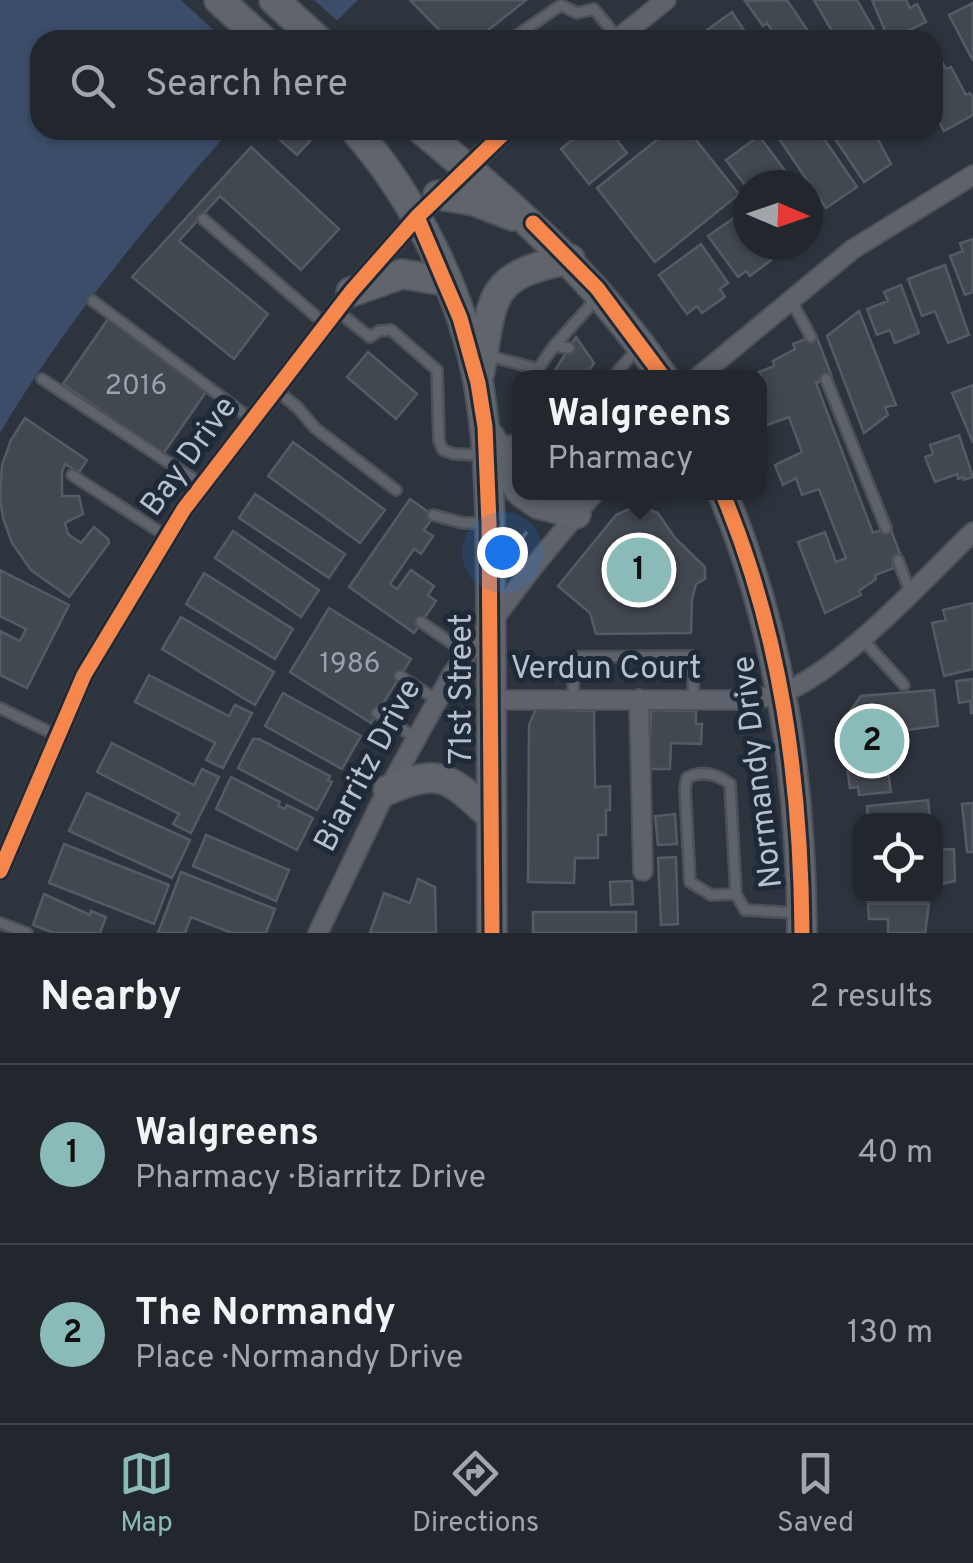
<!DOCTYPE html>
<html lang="en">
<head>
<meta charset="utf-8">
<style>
  body { margin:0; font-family:Overpass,sans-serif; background:#2a2f36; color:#f1f3f6 }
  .controls { position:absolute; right:30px; bottom:30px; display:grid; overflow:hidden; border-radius:20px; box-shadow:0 2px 8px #0004 }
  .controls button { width:90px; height:90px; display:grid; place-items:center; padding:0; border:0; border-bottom:2px solid #3f444a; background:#22272e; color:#f1f3f6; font:50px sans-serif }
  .compass { position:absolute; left:733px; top:170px; width:90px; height:90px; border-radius:50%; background:#22272e; box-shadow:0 2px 8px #0004; rotate:92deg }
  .you { position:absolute; left:502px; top:552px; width:35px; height:35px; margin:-25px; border:8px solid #fff; border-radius:50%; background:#1a73e8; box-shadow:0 0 0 15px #1a73e833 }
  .badge { display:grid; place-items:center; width:65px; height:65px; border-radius:50%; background:#8bbbb9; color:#111; font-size:32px; font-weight:700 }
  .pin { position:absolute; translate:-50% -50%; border:5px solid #fff; box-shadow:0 2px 10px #0006 }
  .popup { position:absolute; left:512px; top:370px; width:255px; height:130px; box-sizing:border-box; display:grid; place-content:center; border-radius:20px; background:#22272e; filter:drop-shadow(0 2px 8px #0005); font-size:32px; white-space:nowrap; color:#a2a5aa }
  .popup b { font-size:38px; color:#f1f3f6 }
  .popup::after { content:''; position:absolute; left:50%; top:100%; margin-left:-20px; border:20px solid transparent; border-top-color:#22272e }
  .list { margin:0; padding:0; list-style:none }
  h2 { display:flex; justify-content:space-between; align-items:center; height:130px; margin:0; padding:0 40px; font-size:42px }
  h2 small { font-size:32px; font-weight:400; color:#a2a5aa }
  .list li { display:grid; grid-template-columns:65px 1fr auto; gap:30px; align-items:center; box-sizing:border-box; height:180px; padding:0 40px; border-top:2px solid #3f444a }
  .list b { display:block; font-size:38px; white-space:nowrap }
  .list p { margin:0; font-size:32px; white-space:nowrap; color:#a2a5aa }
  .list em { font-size:32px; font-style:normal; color:#a2a5aa }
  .icon { flex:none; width:55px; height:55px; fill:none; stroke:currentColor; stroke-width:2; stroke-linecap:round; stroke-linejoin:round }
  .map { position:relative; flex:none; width:973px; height:933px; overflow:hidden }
  .search { position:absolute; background:#22272e; box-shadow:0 2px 8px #0004; left:30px; right:30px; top:30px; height:110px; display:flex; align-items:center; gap:25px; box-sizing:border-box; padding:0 35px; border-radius:30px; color:#a2a5aa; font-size:38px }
  .sheet { height:490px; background:#22272e }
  nav { display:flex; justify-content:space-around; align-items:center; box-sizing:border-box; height:140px; border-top:2px solid #3f444a; background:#22272e; font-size:28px; color:#a2a5aa }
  nav a { display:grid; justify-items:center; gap:5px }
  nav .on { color:#8bbbb9 }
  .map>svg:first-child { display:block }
</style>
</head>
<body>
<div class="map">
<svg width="973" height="933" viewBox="0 0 973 933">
  <rect width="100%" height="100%" fill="#2d343d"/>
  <path fill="#3b4d69" d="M0,0H358L317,40H40V130H230C146,226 65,323 0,433Z"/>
  <path fill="#2d343d" d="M181,0H314L341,24L325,40H224Z"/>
  <path fill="#424850" stroke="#555b65" stroke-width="2.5" d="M410,0H526L482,35L485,40H449Z
    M787,0L814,40H778L767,23L763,26L745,1Z
    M814,0H857L880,40H837Z
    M872,0H906L910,8L917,4L926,22L889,40Z
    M973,3V61L949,15Z
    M732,12L747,35L745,40H709L704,32Z
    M940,58L946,69L951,67L966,95L970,93L973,98V115L944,131L933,111L938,106L933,97V63Z
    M287,130H297L310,141L297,155L279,139Z
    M584,130H609L627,153L589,184L561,149Z
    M669,130H688L739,194L655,262L597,188Z
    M773,130H818L857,187L826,208Z
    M829,130H873L891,164L864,182Z
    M759,136L796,185H748V189L726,160Z
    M251,147L339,229L301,270L220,196L179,241L268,314L234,359L132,277Z
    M748,208V245H777L769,251L774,258L750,276L746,271L738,277L708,236Z
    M973,239V292L965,295L950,256L963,251L960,243Z
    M701,244L728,283L720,289L725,297L702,313L697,306L687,314L659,275Z
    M945,265L969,335L948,343L935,311L922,316L908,279Z
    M901,285L919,333L895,343L890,330L877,335L867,309L888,301L884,292Z
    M859,311L896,405L885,407L888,415L864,433L827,336Z
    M108,319L208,389L163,454L63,384Z
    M816,335L832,377L816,383L873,533L890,527L902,559L892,563L894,568L875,575L876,579L859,591L861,595L825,613L798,542L825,532L836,562L846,558L819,489L802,495L796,478L783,485L775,465L802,452L789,417L759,428V380L762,379L759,372L774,366L773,361L795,349L793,344Z
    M576,337L594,363L584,378H550Z
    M368,352L417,394L396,419L347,377Z
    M973,385V443L952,393Z
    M25,418L87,460L79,472L65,464L62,472V496H79L83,514L65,523L68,534L81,543L94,527L108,539L109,543L69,597L31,570L12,543L3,518L0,498L2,465L11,440Z
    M959,435L973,477L964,480L963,477L958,479L957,474L935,482L925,457L933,454L930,445Z
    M293,442L385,510L360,543L268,476Z
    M255,494L345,554L329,578L239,518Z
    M410,499L434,516L424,530L433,536L421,554L414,549L390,584L397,589L411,570L434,586L428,595L436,601L414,633L349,587Z
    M633,507H643L658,513L675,538L705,567V579L696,584L692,600L691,633L596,634L590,613L558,586L616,515Z
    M233,531L319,590L301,617L215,558Z
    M0,570L69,605L27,688L0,675V631L20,641L26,629L0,616Z
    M204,573L293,629L275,659L186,604Z
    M973,603V669L944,676L932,623L946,620L943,610Z
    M329,608L411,659L371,723L290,672Z
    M181,617L274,672L255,705L162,649Z
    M149,675L229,716L235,705L252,713L223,768L206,760L215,743L135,702Z
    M973,679V713H971L970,701L959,703L956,681Z
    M934,690L938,726L899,731L900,751L885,752L891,792L859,795L858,787L850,788L841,724L861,696Z
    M283,693L361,736L342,769L265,726Z
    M536,709L594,711L595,787L610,786V810H606V835H598V858H575L574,883L528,882L529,725Z
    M651,710L696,711V724H702L701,744L671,743L670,769H649Z
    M253,739H259L330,776L328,780L332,782L317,810L238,768Z
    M112,743L194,785L202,769L219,777L191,833L173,824L179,814L97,772Z
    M231,777L280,802L278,806L285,809L287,805L313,818L297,850L216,809Z
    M87,793L190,840L172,878L69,831Z
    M928,800L930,818L926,821H896L895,817L868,820L867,806Z
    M973,803V852H967L962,804Z
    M675,814L677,844L658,845L655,816Z
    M206,835L289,870L276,901L193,866Z
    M64,844L169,885L154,924L49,883Z
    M954,849L955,881L936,885V850Z
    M676,857L678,924L661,925L658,858Z
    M181,872L275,909L266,933H232L191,917L185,933H158Z
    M418,879L435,887L436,933H370L384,893L410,903Z
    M632,881L633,904L611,905L610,882Z
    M44,894L90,915L91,911L106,917L100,933H54L33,925Z
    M868,904H929L925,933H888V919H869Z
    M533,912H636V933H533Z"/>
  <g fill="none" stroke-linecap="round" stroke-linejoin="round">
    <defs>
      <path id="lane" d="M510,40L561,5L577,13L594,9L618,38
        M203,219L325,324
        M791,300L811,337
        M93,301L251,419
        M336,310L370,337L379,331L391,330L437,370L439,441L443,450L454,454L481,455
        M554,346L596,299
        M486,355L538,369L542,378
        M538,369L554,346L569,348
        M587,374L589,378
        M612,378L639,347
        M42,379L201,484
        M826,379L886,528
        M276,390L298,408L315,428L396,490
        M500,441H519
        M72,475L166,536
        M433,515L463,523H484
        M898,560L910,592
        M421,622L467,654
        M863,640L904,685
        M400,676L437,700
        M573,700L574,657L694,656L693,699
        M0,708L58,736
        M377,713L416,738
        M736,894L711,895L690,882L685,789L687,778C702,770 717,774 730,784L736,894L745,910L799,913
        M0,923L27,933"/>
      <path id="street" d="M616,40L666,0
        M697,378L853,249L973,175
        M639,699L643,871
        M491,700H741C754,699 767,698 779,694C837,675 926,577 973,532
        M0,871L84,675L184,509L351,292L417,217L507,130
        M318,933L380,804L452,674L534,566L595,492"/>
      <path id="primary" d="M219,0L263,40
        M274,0L318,40
        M355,130C416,200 463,295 479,387C493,471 490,559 491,645C491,741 491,837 492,933
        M422,130C516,209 594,275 664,378
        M438,195L474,201L513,216
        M351,292L402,274L445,281
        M480,371C494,295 486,276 570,259
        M490,437L519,490
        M521,492L538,504L576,514
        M722,492C781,632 801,782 802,933
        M388,790C442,766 450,779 491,816"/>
    </defs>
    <use href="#lane" stroke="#4c5057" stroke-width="14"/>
    <use href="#street" stroke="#4c5057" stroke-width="22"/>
    <use href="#primary" stroke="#4b505a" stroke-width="32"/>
    <path stroke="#5b6167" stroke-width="4" stroke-dasharray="8 8" stroke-linecap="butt" d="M518,550L515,548L531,526
      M453,713V759"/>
    <use href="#lane" stroke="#5e626a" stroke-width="9"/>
    <use href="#street" stroke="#5e626a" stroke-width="18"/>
    <use href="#primary" stroke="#60656c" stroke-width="28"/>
    <defs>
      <path id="cycleway" d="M417,217L460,318L478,383L485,427L489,523L492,933
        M533,223L597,288L664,378
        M722,492C781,632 801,782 802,933
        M0,871L84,675L184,509L351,292L417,217L507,130"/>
    </defs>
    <use href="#cycleway" stroke="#1f2a39" stroke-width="21"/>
    <use href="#cycleway" stroke="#f5874c" stroke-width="15"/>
  </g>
  <g text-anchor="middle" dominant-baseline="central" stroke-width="10" stroke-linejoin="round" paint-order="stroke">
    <g font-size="28" fill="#9aa2ae">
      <text x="136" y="387">2016</text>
      <text x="350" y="665">1986</text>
    </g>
    <g font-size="32" fill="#b8c0cd" stroke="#1f2a39">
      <text transform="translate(190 457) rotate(-54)">Bay Drive</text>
      <text x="606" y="670">Verdun Court</text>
      <text transform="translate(463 689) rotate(-90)">71st Street</text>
      <text transform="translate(369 766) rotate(-62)">Biarritz Drive</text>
      <text transform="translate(759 772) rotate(-97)">Normandy Drive</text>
    </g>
  </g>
</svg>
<div class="controls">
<button><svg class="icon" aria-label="locate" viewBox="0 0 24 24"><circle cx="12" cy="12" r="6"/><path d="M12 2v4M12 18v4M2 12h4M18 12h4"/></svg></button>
</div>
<svg class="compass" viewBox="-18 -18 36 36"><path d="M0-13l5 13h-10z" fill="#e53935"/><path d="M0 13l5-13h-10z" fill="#a2a5aa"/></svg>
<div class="you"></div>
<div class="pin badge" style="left:639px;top:570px">1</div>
<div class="popup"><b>Walgreens</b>Pharmacy</div>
<div class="pin badge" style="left:872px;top:741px">2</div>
<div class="search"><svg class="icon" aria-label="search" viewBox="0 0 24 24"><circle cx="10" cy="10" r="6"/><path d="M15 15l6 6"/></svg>Search here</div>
</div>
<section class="sheet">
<h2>Nearby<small>2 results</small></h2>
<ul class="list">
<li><span class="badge">1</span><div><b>Walgreens</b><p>Pharmacy · Biarritz Drive</p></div><em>40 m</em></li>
<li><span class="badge">2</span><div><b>The Normandy</b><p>Place · Normandy Drive</p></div><em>130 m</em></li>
</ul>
</section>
<nav>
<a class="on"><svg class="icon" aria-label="map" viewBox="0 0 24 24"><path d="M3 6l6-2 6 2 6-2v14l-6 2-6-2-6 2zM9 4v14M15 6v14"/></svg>Map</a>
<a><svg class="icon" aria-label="directions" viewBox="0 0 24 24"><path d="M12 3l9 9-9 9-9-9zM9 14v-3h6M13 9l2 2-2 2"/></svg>Directions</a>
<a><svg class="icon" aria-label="saved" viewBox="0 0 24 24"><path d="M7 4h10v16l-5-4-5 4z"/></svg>Saved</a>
</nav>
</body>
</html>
